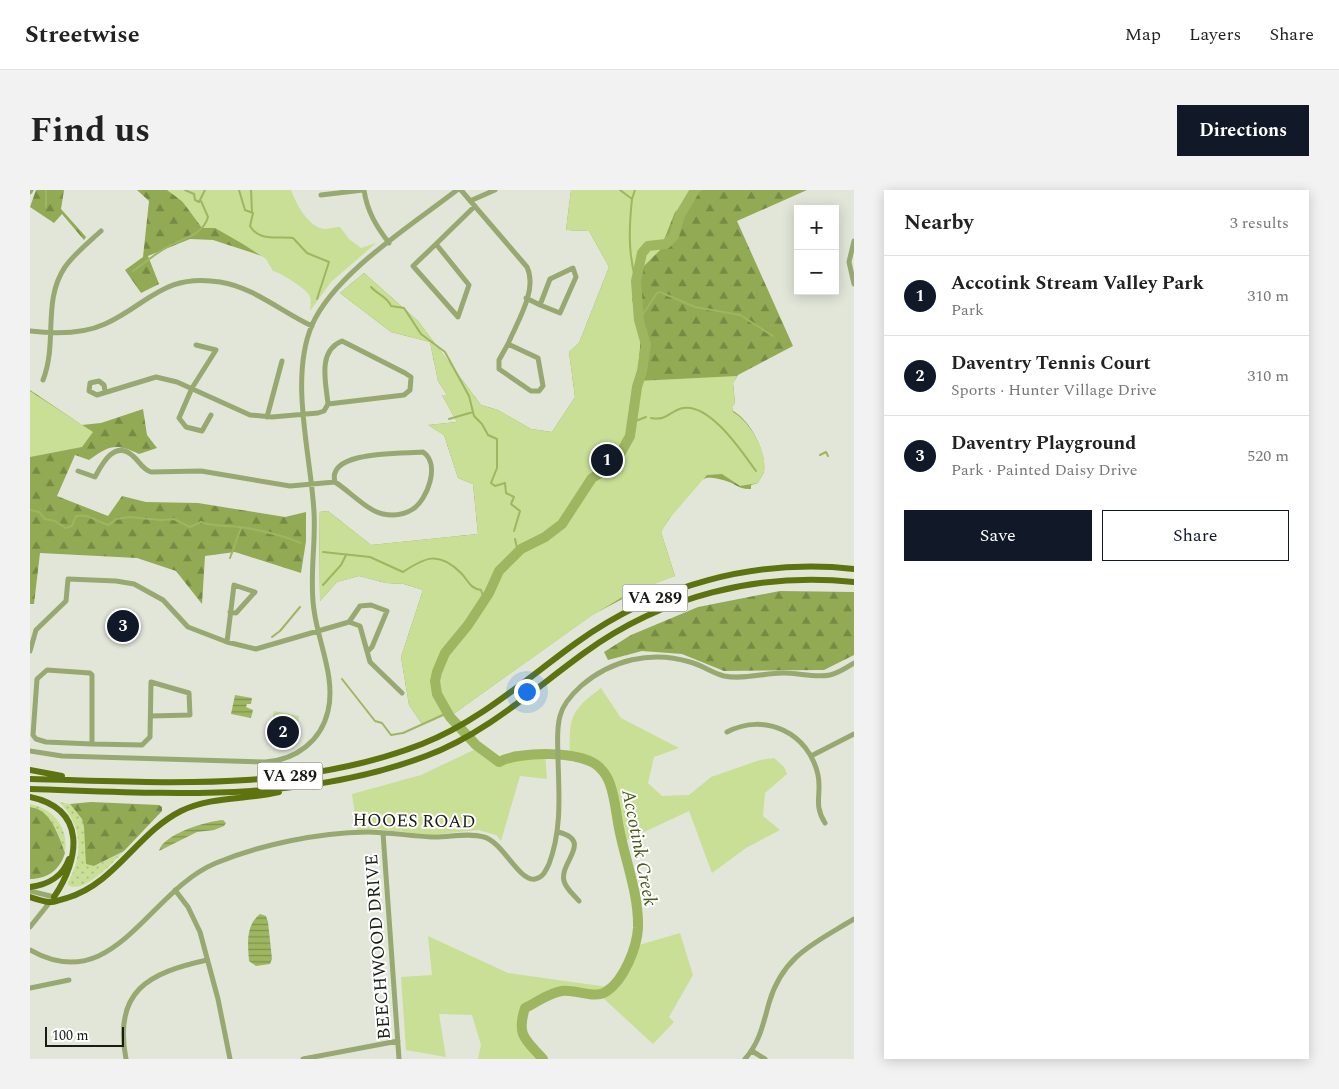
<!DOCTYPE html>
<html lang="en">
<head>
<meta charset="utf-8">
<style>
  body { margin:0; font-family:Spectral,serif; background:#f2f2f2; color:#222 }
  .controls { position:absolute; right:15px; top:15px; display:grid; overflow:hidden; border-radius:0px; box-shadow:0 2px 12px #0003 }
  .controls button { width:45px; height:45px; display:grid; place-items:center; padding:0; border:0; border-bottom:1px solid #e0e0e0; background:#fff; color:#222; font:25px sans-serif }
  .scale { position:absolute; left:15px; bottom:12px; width:79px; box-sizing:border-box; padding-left:5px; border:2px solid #191b16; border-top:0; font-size:14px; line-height:18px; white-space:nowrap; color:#191b16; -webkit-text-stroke:4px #fff; paint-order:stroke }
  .you { position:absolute; left:496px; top:501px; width:18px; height:18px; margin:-12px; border:4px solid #fff; border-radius:50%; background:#1a73e8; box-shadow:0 0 0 8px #1a73e833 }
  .badge { display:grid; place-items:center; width:32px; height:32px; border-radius:50%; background:#111827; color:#fff; font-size:16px; font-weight:700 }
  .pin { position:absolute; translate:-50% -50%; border:2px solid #fff; box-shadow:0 1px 5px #0006 }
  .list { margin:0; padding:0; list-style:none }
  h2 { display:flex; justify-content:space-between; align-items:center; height:65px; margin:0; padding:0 20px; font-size:21px }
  h2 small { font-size:16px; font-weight:400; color:#767676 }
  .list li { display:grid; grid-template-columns:32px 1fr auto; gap:15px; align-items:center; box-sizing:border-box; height:80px; padding:0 20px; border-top:1px solid #e0e0e0 }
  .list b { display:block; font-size:19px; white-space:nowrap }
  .list p { margin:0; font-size:16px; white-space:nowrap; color:#767676 }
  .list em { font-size:16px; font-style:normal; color:#767676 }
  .actions { display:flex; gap:10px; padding:15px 20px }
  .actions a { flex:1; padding:11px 0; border:1px solid #111827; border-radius:0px; text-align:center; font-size:18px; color:#111827 }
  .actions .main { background:#111827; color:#fff }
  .map { position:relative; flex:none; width:824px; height:869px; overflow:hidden; border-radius:0px }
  header { display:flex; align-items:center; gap:30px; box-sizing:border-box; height:70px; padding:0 25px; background:#fff; border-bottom:1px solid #e0e0e0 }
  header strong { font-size:24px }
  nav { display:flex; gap:28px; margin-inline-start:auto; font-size:18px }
  .intro { display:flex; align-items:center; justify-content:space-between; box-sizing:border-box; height:120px; padding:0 30px }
  h1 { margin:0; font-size:35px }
  .button { padding:12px 22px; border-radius:0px; background:#111827; color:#fff; font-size:18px; font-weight:700 }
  main { display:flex; gap:30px; padding:0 30px }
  aside { flex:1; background:#fff; border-radius:0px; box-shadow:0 2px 12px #0003 }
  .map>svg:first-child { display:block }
</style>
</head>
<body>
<header>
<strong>Streetwise</strong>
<nav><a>Map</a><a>Layers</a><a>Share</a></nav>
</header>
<div class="intro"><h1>Find us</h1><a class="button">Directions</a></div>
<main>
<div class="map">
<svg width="824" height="869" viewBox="0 0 824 869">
  <defs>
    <pattern id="grass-dots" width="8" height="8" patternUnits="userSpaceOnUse" patternTransform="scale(1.25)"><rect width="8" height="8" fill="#c8df95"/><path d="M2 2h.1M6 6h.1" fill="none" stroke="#abbf80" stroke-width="1.8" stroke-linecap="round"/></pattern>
    <pattern id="forest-firs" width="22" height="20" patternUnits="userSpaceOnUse" patternTransform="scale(1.25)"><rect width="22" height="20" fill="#92aa53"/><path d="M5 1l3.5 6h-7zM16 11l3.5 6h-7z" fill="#768a44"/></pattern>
    <pattern id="water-rules" width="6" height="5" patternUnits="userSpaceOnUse" patternTransform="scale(1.25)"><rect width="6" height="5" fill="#9db65f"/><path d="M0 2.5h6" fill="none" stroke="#7f934d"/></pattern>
  </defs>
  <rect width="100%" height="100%" fill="#e2e6d9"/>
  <path fill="url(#grass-dots)" d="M29,612L40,614L52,629L65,676L94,661C84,671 54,705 38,695V692C54,665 52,634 29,612Z
    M0,614C24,619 39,638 35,663L26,639L3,617H0Z"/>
  <path fill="url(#forest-firs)" d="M6,0H34L31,19L56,47L54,50L32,24L24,33L0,17Z
    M107,0H138L185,37L235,67L183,50L160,49L118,66L129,94L111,103L95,80L113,67L119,11Z
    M541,0H777L707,31L763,156L708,185L703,193L705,213L702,217L703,221C720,230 737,262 734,282C733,285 729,290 728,293L721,295V299C709,300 705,293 693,290C686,288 678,286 671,290C659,298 638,330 631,342L645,386L619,395L562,425L422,525L418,521L392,534L379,515L371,467L393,400L374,394L356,393L329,386L307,392L290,411L289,322L298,321L341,355L448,344L443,294L428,288L414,245L398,235L427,232L412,205H417L408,191L400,152L361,142L310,103L334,83L388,131L451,215L468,220L501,239L522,242L545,207L539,162L549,153L579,77L559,41L536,40Z
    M0,200L52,235L71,233L113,219L117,245L127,258L109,264C86,253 80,255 59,270L45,265L27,306L78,326L92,306L116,312L168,313L255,327L276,322V351L271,383L205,362L175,366L172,414L146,381L107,368L10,363L4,414H0Z
    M750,401L824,402V465L794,480L694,481L652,464L612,461L578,470L574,462L601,445L668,417Z
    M61,612L129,615L132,617V621L94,661L64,676L56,674L54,637L52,629L40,614Z
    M0,617C21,619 29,647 35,663C30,680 17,689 0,689Z"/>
  <path fill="#c8df95" d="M137,0H261C266,13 277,36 294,39C299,39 305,37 310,37L319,49L331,58L346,53L301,92L280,121C280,116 282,110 279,105C275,98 251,83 243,81L236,69L213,54L185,38H172L152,11Z
    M541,0H671L645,22L630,60L608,82L602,110L612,135L607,191L707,186L703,194L705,214L702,217L703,222C720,232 738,262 734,282C733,285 729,290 728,293L710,296L692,284L677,285L639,329L631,342L645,386L594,406L560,427L422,525L418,521L392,534L379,515L371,467L393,400L374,394L356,393L329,386L307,392L290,411L289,322L298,321L341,355L448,344L443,294L428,288L414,245L398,235L427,232L412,205H417L408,191L400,152L361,142L310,103L334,83L388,131L451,215L468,220L501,239L522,242L545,207L539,162L549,153L579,77L559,41L536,40Z
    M0,201L63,242L52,257L0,267Z
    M571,498L591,528L649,558L624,567L618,593L632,606L659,605L681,587L730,570L744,568L754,577L757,584L735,603L733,626L750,640L716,658L682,683L659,621L595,651C590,623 587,597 570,573L540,568C539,528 539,522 571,498Z
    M244,521L269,526L265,553L238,548Z
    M450,557L460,571L484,561L515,563L517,589L490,586L471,651L466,645L448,640L400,645L348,639L327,640L322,604L391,585Z
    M650,743L663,785L639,827L644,832L623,854L571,806L526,802L495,823L493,842L518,869H448L451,855L442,825L409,824L416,867L376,860L371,787L402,785L398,746L478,783L585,798L609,755Z"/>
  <path fill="url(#water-rules)" d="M205,505L222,508L221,514H217L216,517L223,520L221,528L201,524Z
    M193,630L196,633L194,636L184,640L167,642L129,661C133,644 177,631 193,630Z
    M230,724L236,726L238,732L242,769L240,774L226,776L219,771C218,755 215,736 230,724Z"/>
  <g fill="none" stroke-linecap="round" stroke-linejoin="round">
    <path stroke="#9db65f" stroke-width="2" d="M16,0V17
      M155,0L164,4L165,10L169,12L175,0
      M209,0L215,20L223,23L220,36C229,52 248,46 263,48L277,63L299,72L287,109
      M221,0L222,22
      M590,0L602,9C599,37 598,64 606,91
      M602,9L605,0
      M103,81C115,73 127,62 139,56C154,48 173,45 178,27L171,11
      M341,97C348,105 357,106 361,116L374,118L391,144L415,162L439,206L444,226L452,234L458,245L467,249V278L461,293L465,296L475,293L476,303L484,307L481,314L490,321L484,341
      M609,130L627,103L630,102L665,117L710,125L743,146
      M621,228C638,231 639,221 653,218C680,213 712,262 726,281
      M419,229L443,222
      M603,232L616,227
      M790,265L796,262L798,266
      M0,320L9,322L15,329L25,331L36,338L42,336L46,326C60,323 66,332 79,335L86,329L99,327L131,330L144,329L160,337L171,332C184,337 196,335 210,337C230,340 252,345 271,353
      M485,349L488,362
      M293,362L340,367L373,382C395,367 409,361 431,383C439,391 439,398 451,400L454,409
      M200,368L211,338
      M293,395L311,375L316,365
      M242,447L250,441L270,417
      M312,489L345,531L352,533L361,545L373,543L413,525L420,527"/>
    <path stroke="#9db65f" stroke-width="10" d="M513,869C496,850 486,846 495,818C508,812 518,803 532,801C546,799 565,810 577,801C594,790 607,757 608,738C609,704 595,670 589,638C586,623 585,608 580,594C578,588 574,582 570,578C554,560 489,561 469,572L446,555L420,527L407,504L405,491L407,482L415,463L438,435L459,403L469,381L491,359L515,347L532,334L562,288L584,275L600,246L607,197L612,181L616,155L609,130L606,91L612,63L618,56L636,54L644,46L650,25L665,0"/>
    <path stroke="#97a970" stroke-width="5" d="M334,0C337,21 346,36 359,53
      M431,0L497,77C508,100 487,132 478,154
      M0,2L1,0
      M291,5L333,0
      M440,11L465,0
      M824,51L819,72L824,94
      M406,54L439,95L428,127L383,76Z
      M406,54L445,16
      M543,78L546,87L530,123L510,115L520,89Z
      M496,108L510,115
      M0,141C24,144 53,144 75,134C119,114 133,83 190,92C223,97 252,122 282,136
      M312,151L375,183L381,187L380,200L374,205L298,214C296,193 287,161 312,151Z
      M478,154L508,168L513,196L509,201H501L469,179V170Z
      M166,155L186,160L162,198L149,228L156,237L172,241L181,225
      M13,190C28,152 12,111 35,77C45,63 59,52 71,41
      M75,201L74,195L69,191L60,193L59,201L67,205L126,187L147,192L220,225L242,227L288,223L294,221L298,214
      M237,227L252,171
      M393,262C411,274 397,310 383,319C374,325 363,326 353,324C339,322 318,300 305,292C296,260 374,264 393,262Z
      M48,281L65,287C72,274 85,249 103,266C110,272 112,279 121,282L171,281L260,296L305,292
      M319,432L330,436L340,472L372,503
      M197,452L204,395L225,402L206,423L200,422
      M0,461L6,440L36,411L38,389L86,391L104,394L133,410L158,437L197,452L226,459L319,432L330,416L341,415L357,421L342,457L338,461
      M17,480L60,483L62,485V554L16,552L6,549L3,545L7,489Z
      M697,542C735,522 779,543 788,585C792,604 783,614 795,633
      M62,554L112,555L120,547L121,492L159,503L160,525L121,526
      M0,561L32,566L235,572C266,570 291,551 298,521C306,488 288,452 284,420C279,388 286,355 284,322C281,265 259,189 282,135C305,83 382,35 427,0
      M783,565L824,544
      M528,642C564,651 529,672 534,691C536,699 544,705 549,711
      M353,643L369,869
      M145,700L158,717L170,742L188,809L200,869
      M0,701L24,707L0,737
      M0,760C84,808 118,701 186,673C232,654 288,643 337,642C358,642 380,646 401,647C418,648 437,642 454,647C473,652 489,692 505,689C513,688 516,680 519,674C532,639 529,605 528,569C528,555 526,540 530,526C533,514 541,505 551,496C581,470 621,460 660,472C672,475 682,483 694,486C713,490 734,483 753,483C769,483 785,488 800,485C809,483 816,478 824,473
      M0,798L39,790
      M722,861L735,869
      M96,869C83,801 118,783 177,770
      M273,869L368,851
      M715,869C730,852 733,834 739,813C753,765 785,753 824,729"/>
    <path stroke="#5c730e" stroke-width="6" d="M0,580L32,586
      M0,589C130,592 267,603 392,554C449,532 496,489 546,453C626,395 726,368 824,379
      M0,599C133,603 269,614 396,566C455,544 503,500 554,463C632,406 728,382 824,392
      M0,607C57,619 50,669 24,707
      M0,697C18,695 33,686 39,669
      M0,707C6,709 12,711 19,712C24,713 32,709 37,708C86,693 107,643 151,621C182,606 216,610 249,602"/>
  </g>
  <g text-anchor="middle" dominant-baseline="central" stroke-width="4" stroke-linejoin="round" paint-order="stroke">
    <g fill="#fff" stroke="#5e5f5c" stroke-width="1">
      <rect x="592.5" y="394.5" width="65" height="27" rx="4"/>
      <rect x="227.5" y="572.5" width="65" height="27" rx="4"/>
    </g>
    <g font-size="16" font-weight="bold" fill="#191b16">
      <text x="625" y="408">VA 289</text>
      <text x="260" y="586">VA 289</text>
    </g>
    <g font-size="18" fill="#191b16" stroke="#fff">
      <text transform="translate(384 631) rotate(1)">HOOES ROAD</text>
      <text transform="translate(348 757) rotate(-94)">BEECHWOOD DRIVE</text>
    </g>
    <g font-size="19" font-style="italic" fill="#495a1b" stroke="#fff">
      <text transform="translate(609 658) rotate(79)">Accotink Creek</text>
    </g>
  </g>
</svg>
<div class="controls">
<button>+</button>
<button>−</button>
</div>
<div class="scale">100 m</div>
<div class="you"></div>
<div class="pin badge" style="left:577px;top:270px">1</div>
<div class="pin badge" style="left:253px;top:542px">2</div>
<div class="pin badge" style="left:93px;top:436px">3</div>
</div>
<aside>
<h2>Nearby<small>3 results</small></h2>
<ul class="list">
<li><span class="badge">1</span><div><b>Accotink Stream Valley Park</b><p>Park</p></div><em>310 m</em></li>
<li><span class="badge">2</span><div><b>Daventry Tennis Court</b><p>Sports · Hunter Village Drive</p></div><em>310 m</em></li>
<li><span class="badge">3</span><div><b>Daventry Playground</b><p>Park · Painted Daisy Drive</p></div><em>520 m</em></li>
</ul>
<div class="actions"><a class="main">Save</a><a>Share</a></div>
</aside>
</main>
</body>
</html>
